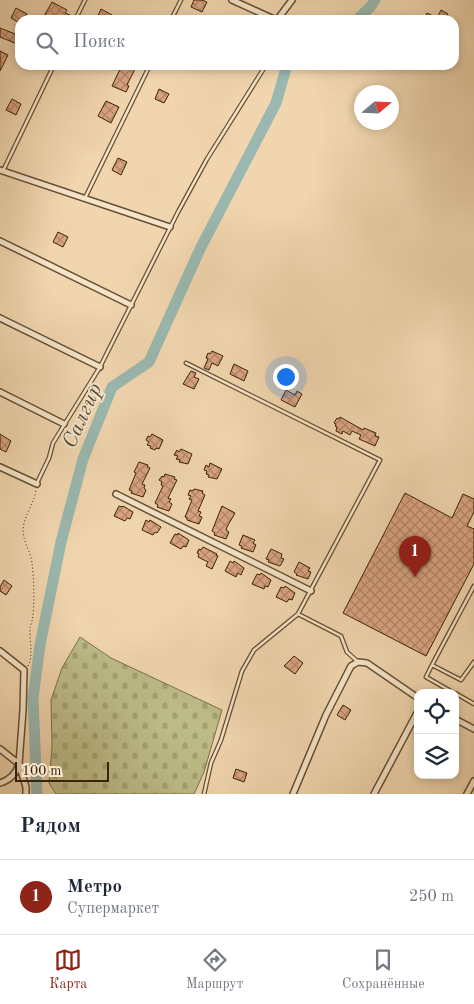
<!DOCTYPE html>
<html lang="ru">
<head>
<meta charset="utf-8">
<style>
  body { margin:0; font-family:"Old Standard TT",serif; background:#f2f2f3; color:#1f2937 }
  .controls { position:absolute; right:15px; bottom:15px; display:grid; overflow:hidden; border-radius:10px; box-shadow:0 2px 8px #0003 }
  .controls button { width:45px; height:45px; display:grid; place-items:center; padding:0; border:0; border-bottom:1px solid #e0e1e3; background:#fff; color:#1f2937; font:25px sans-serif }
  .compass { position:absolute; left:354px; top:85px; width:45px; height:45px; border-radius:50%; background:#fff; box-shadow:0 2px 8px #0003; rotate:71deg }
  .scale { position:absolute; left:15px; bottom:12px; width:94px; box-sizing:border-box; padding-left:5px; border:2px solid #392307; border-top:0; font-size:14px; line-height:18px; white-space:nowrap; color:#392307; -webkit-text-stroke:4px #f5e4ca; paint-order:stroke }
  .you { position:absolute; left:285px; top:376px; width:18px; height:18px; margin:-12px; border:4px solid #fff; border-radius:50%; background:#1a73e8; box-shadow:0 0 0 8px #1a73e833 }
  .badge { display:grid; place-items:center; width:32px; height:32px; border-radius:50%; background:#8f2418; color:#fff; font-size:16px; font-weight:700 }
  .pin { position:absolute; translate:-50% -41px; filter:drop-shadow(0 1px 2px #0008) }
  .pin::after { content:''; position:absolute; top:26px; width:18px; height:15px; background:inherit; clip-path:polygon(0 0,100% 0,50% 100%) }
  .list { margin:0; padding:0; list-style:none }
  h2 { display:flex; justify-content:space-between; align-items:center; height:65px; margin:0; padding:0 20px; font-size:21px }
  h2 small { font-size:16px; font-weight:400; color:#747a83 }
  .list li { display:grid; grid-template-columns:32px 1fr auto; gap:15px; align-items:center; box-sizing:border-box; height:75px; padding:0 20px; border-top:1px solid #e0e1e3 }
  .list b { display:block; font-size:19px; white-space:nowrap }
  .list p { margin:0; font-size:16px; white-space:nowrap; color:#747a83 }
  .list em { font-size:16px; font-style:normal; color:#747a83 }
  .icon { flex:none; width:28px; height:28px; fill:none; stroke:currentColor; stroke-width:2; stroke-linecap:round; stroke-linejoin:round }
  .map { position:relative; flex:none; width:474px; height:794px; overflow:hidden }
  .search { position:absolute; background:#fff; box-shadow:0 2px 8px #0003; left:15px; right:15px; top:15px; height:55px; display:flex; align-items:center; gap:12px; box-sizing:border-box; padding:0 18px; border-radius:15px; color:#747a83; font-size:19px }
  .sheet { height:140px; background:#fff }
  nav { display:flex; justify-content:space-around; align-items:center; box-sizing:border-box; height:70px; border-top:1px solid #e0e1e3; background:#fff; font-size:14px; color:#747a83 }
  nav a { display:grid; justify-items:center; gap:2px }
  nav .on { color:#8f2418 }
  .map>svg:first-child { display:block }
</style>
</head>
<body>
<div class="map">
<svg width="474" height="794" viewBox="0 0 474 794">
  <defs>
    <pattern id="cemetery-stones" width="16" height="16" patternUnits="userSpaceOnUse" patternTransform="scale(1.25)"><rect width="16" height="16" fill="#bdbc88"/><path d="M2 7V4a2 2 0 0 1 4 0v3zM10 15v-3a2 2 0 0 1 4 0v3z" fill="#a3a174"/></pattern>
    <pattern id="building-cross-hatch" width="8" height="8" patternUnits="userSpaceOnUse" patternTransform="scale(1.25)"><rect width="8" height="8" fill="#daa481"/><path d="M0 0l8 8M0 8l8-8" fill="none" stroke="#b28568"/></pattern>
  </defs>
  <rect width="100%" height="100%" fill="#f0d5ae"/>
  <filter id="stains"><feTurbulence type="fractalNoise" baseFrequency=".004" numOctaves="4"/><feColorMatrix values="0 0 0 0 .2 0 0 0 0 .09 0 0 0 0 .02 0 0 0 .5 -.17"/></filter>
  <radialGradient id="worn" r=".72"><stop offset=".6" stop-color="#630" stop-opacity="0"/><stop offset="1" stop-color="#630" stop-opacity=".3"/></radialGradient>
  <path fill="url(#cemetery-stones)" stroke="#7b7048" d="M80,637L111,658L222,710L204,772L194,794H56L49,783L52,747L51,700L62,668Z"/>
  <g fill="none" stroke-linecap="round" stroke-linejoin="round">
    <path stroke="#9ab8af" stroke-width="11" d="M357,20L371,6L375,0
      M37,794L33,698L40,645L61,542L83,459L112,387L149,362L200,249L276,103L287,65"/>
  </g>
  <path fill="url(#building-cross-hatch)" stroke="#392307" d="M194,0H202L207,2L202,12L191,7Z
    M52,2L67,10L65,13L72,16L70,20H51L44,16Z
    M16,8L27,14L24,20H20V23L11,18Z
    M101,9L112,15L109,20H96Z
    M441,10L448,14L445,20H424L427,13L437,18Z
    M0,28L20,36V45L0,37Z
    M0,51L8,55L0,71Z
    M122,65H137L127,85L129,86L126,92L112,86Z
    M159,89L169,94L164,103L155,99Z
    M12,99L21,104L16,115L6,110Z
    M106,101L119,107L111,123L98,116Z
    M118,158L127,162L121,175L112,170Z
    M58,232L68,237L63,247L53,242Z
    M212,351L223,356L218,366L212,363L209,370L204,368L208,359L206,358L208,353L210,354Z
    M234,364L248,371L244,381L230,374Z
    M191,371L196,373L194,377L199,379L194,389L183,384Z
    M286,390L295,395L297,391L302,394L295,407L281,400Z
    M340,417L363,430L364,428L376,433L375,436L379,437L375,446L359,439L361,435L352,431L350,435L343,431L342,434L336,431L337,427L335,426L336,424L334,423L337,418L339,419Z
    M0,434L11,441L6,452L0,449Z
    M152,434L163,440L159,449L156,448L155,450L150,448L151,446L147,445L149,442L146,440L148,436L150,437Z
    M181,449L192,454L188,464L179,462L180,460L176,459L178,456L174,455L177,450L179,452Z
    M139,462L148,465L147,466L150,468L142,484L145,485L144,488L146,490L143,497L131,493L132,491L129,490L136,473L134,472Z
    M210,463L222,469L217,479L208,477L209,475L206,474L207,471L204,470L206,465L209,467Z
    M165,474L175,477L174,479L177,480L168,498L171,499L169,502L172,504L169,511L157,507L158,505L155,503L163,486L161,485L162,482L159,480L162,476L164,477Z
    M194,489L203,491L202,493L205,495L198,511L201,512L199,516L202,517L199,524L187,520V518L185,517L192,500L189,499L191,496L188,495L190,490L193,491Z
    M405,493L452,518L463,494L474,499V512L467,526L474,529V564L426,656L343,613Z
    M119,506L122,507L123,506L133,512L130,519L127,518L125,521L114,516Z
    M222,506L235,513L227,527L226,530L229,532L226,539L214,535L215,533L212,531Z
    M146,520L149,522L150,520L161,527L157,533L155,532L153,535L142,530Z
    M178,533L189,540L186,547L183,546L181,549L170,543L175,534L178,535Z
    M243,535L255,540L253,543L256,545L253,552L241,548L242,546L239,545Z
    M203,547L217,554L216,555L218,556L212,569L206,566L208,562L198,557L199,554L197,553L199,549L201,550Z
    M271,549L282,554L281,558L284,559L280,566L268,562L269,560L266,559Z
    M230,561L233,563L234,561L244,568L241,575L238,573L236,577L225,571Z
    M299,562L310,568L308,571L311,572L308,579L296,575L297,574L294,572Z
    M261,573L271,580L268,587L265,586L264,589L252,584L257,574L260,575Z
    M4,580L12,586L6,595L0,591V587Z
    M285,586L295,593L292,600L289,599L287,602L276,597L281,587L284,588Z
    M294,656L303,663L295,674L284,666Z
    M343,705L351,710L345,720L337,715Z
    M236,769L247,773L244,782L233,778Z"/>
  <g fill="none" stroke-linecap="round" stroke-linejoin="round">
    <defs>
      <path id="lane" d="M75,20L85,0
        M171,20L181,0
        M3,171L54,65
        M85,198L150,65
        M186,363L380,460L298,614L341,636L347,652L357,661
        M37,483L49,458L53,443L100,367L178,212L207,159L266,65
        M474,586L432,665L461,680L474,662
        M432,665L426,677L454,693
        M455,693L474,704
        M204,794L211,763L221,740L242,671L254,650L298,614"/>
      <path id="street" d="M232,0L276,20
        M277,20L292,0
        M0,170L170,227
        M0,241L131,305
        M0,318L100,367
        M0,392L64,424
        M0,467L37,484
        M116,494L311,591
        M0,651L24,670L23,710L19,764L26,787V794
        M455,719L474,729
        M0,749L19,764
        M0,783C10,780 16,774 19,764
        M293,794L326,715L351,666L358,662L367,663L418,698
        M374,794L418,711
        M467,794L474,781"/>
    </defs>
    <use href="#lane" stroke="#675031" stroke-width="5"/>
    <use href="#street" stroke="#675031" stroke-width="8"/>
    <path stroke="#392307" stroke-width="1" stroke-dasharray="1 2.5" stroke-linecap="butt" d="M28,666C34,655 29,640 30,628C30,626 32,623 32,621C35,605 34,580 32,563C31,552 23,542 23,530C24,515 34,504 36,490"/>
    <use href="#lane" stroke="#f5e4ca" stroke-width="2.5"/>
    <use href="#street" stroke="#f5e4ca" stroke-width="5"/>
  </g>
  <g text-anchor="middle" dominant-baseline="central" stroke-width="4" stroke-linejoin="round" paint-order="stroke">
    <g font-size="21" font-style="italic" fill="#514831" stroke="#f5e4ca">
      <text transform="translate(83 416) rotate(-66)">Салгир</text>
    </g>
  </g>
  <rect width="100%" height="100%" filter="url(#stains)"/>
  <rect width="100%" height="100%" fill="url(#worn)"/>
</svg>
<div class="controls">
<button><svg class="icon" aria-label="locate" viewBox="0 0 24 24"><circle cx="12" cy="12" r="6"/><path d="M12 2v4M12 18v4M2 12h4M18 12h4"/></svg></button>
<button><svg class="icon" aria-label="layers" viewBox="0 0 24 24"><path d="M12 4l9 5-9 5-9-5zM3 14l9 5 9-5"/></svg></button>
</div>
<svg class="compass" viewBox="-18 -18 36 36"><path d="M0-13l5 13h-10z" fill="#e53935"/><path d="M0 13l5-13h-10z" fill="#747a83"/></svg>
<div class="scale">100 m</div>
<div class="you"></div>
<div class="pin badge" style="left:415px;top:577px">1</div>
<div class="search"><svg class="icon" aria-label="search" viewBox="0 0 24 24"><circle cx="10" cy="10" r="6"/><path d="M15 15l6 6"/></svg>Поиск</div>
</div>
<section class="sheet">
<h2>Рядом<small></small></h2>
<ul class="list">
<li><span class="badge">1</span><div><b>Метро</b><p>Супермаркет</p></div><em>250 m</em></li>
</ul>
</section>
<nav>
<a class="on"><svg class="icon" aria-label="map" viewBox="0 0 24 24"><path d="M3 6l6-2 6 2 6-2v14l-6 2-6-2-6 2zM9 4v14M15 6v14"/></svg>Карта</a>
<a><svg class="icon" aria-label="directions" viewBox="0 0 24 24"><path d="M12 3l9 9-9 9-9-9zM9 14v-3h6M13 9l2 2-2 2"/></svg>Маршрут</a>
<a><svg class="icon" aria-label="saved" viewBox="0 0 24 24"><path d="M7 4h10v16l-5-4-5 4z"/></svg>Сохранённые</a>
</nav>
</body>
</html>
